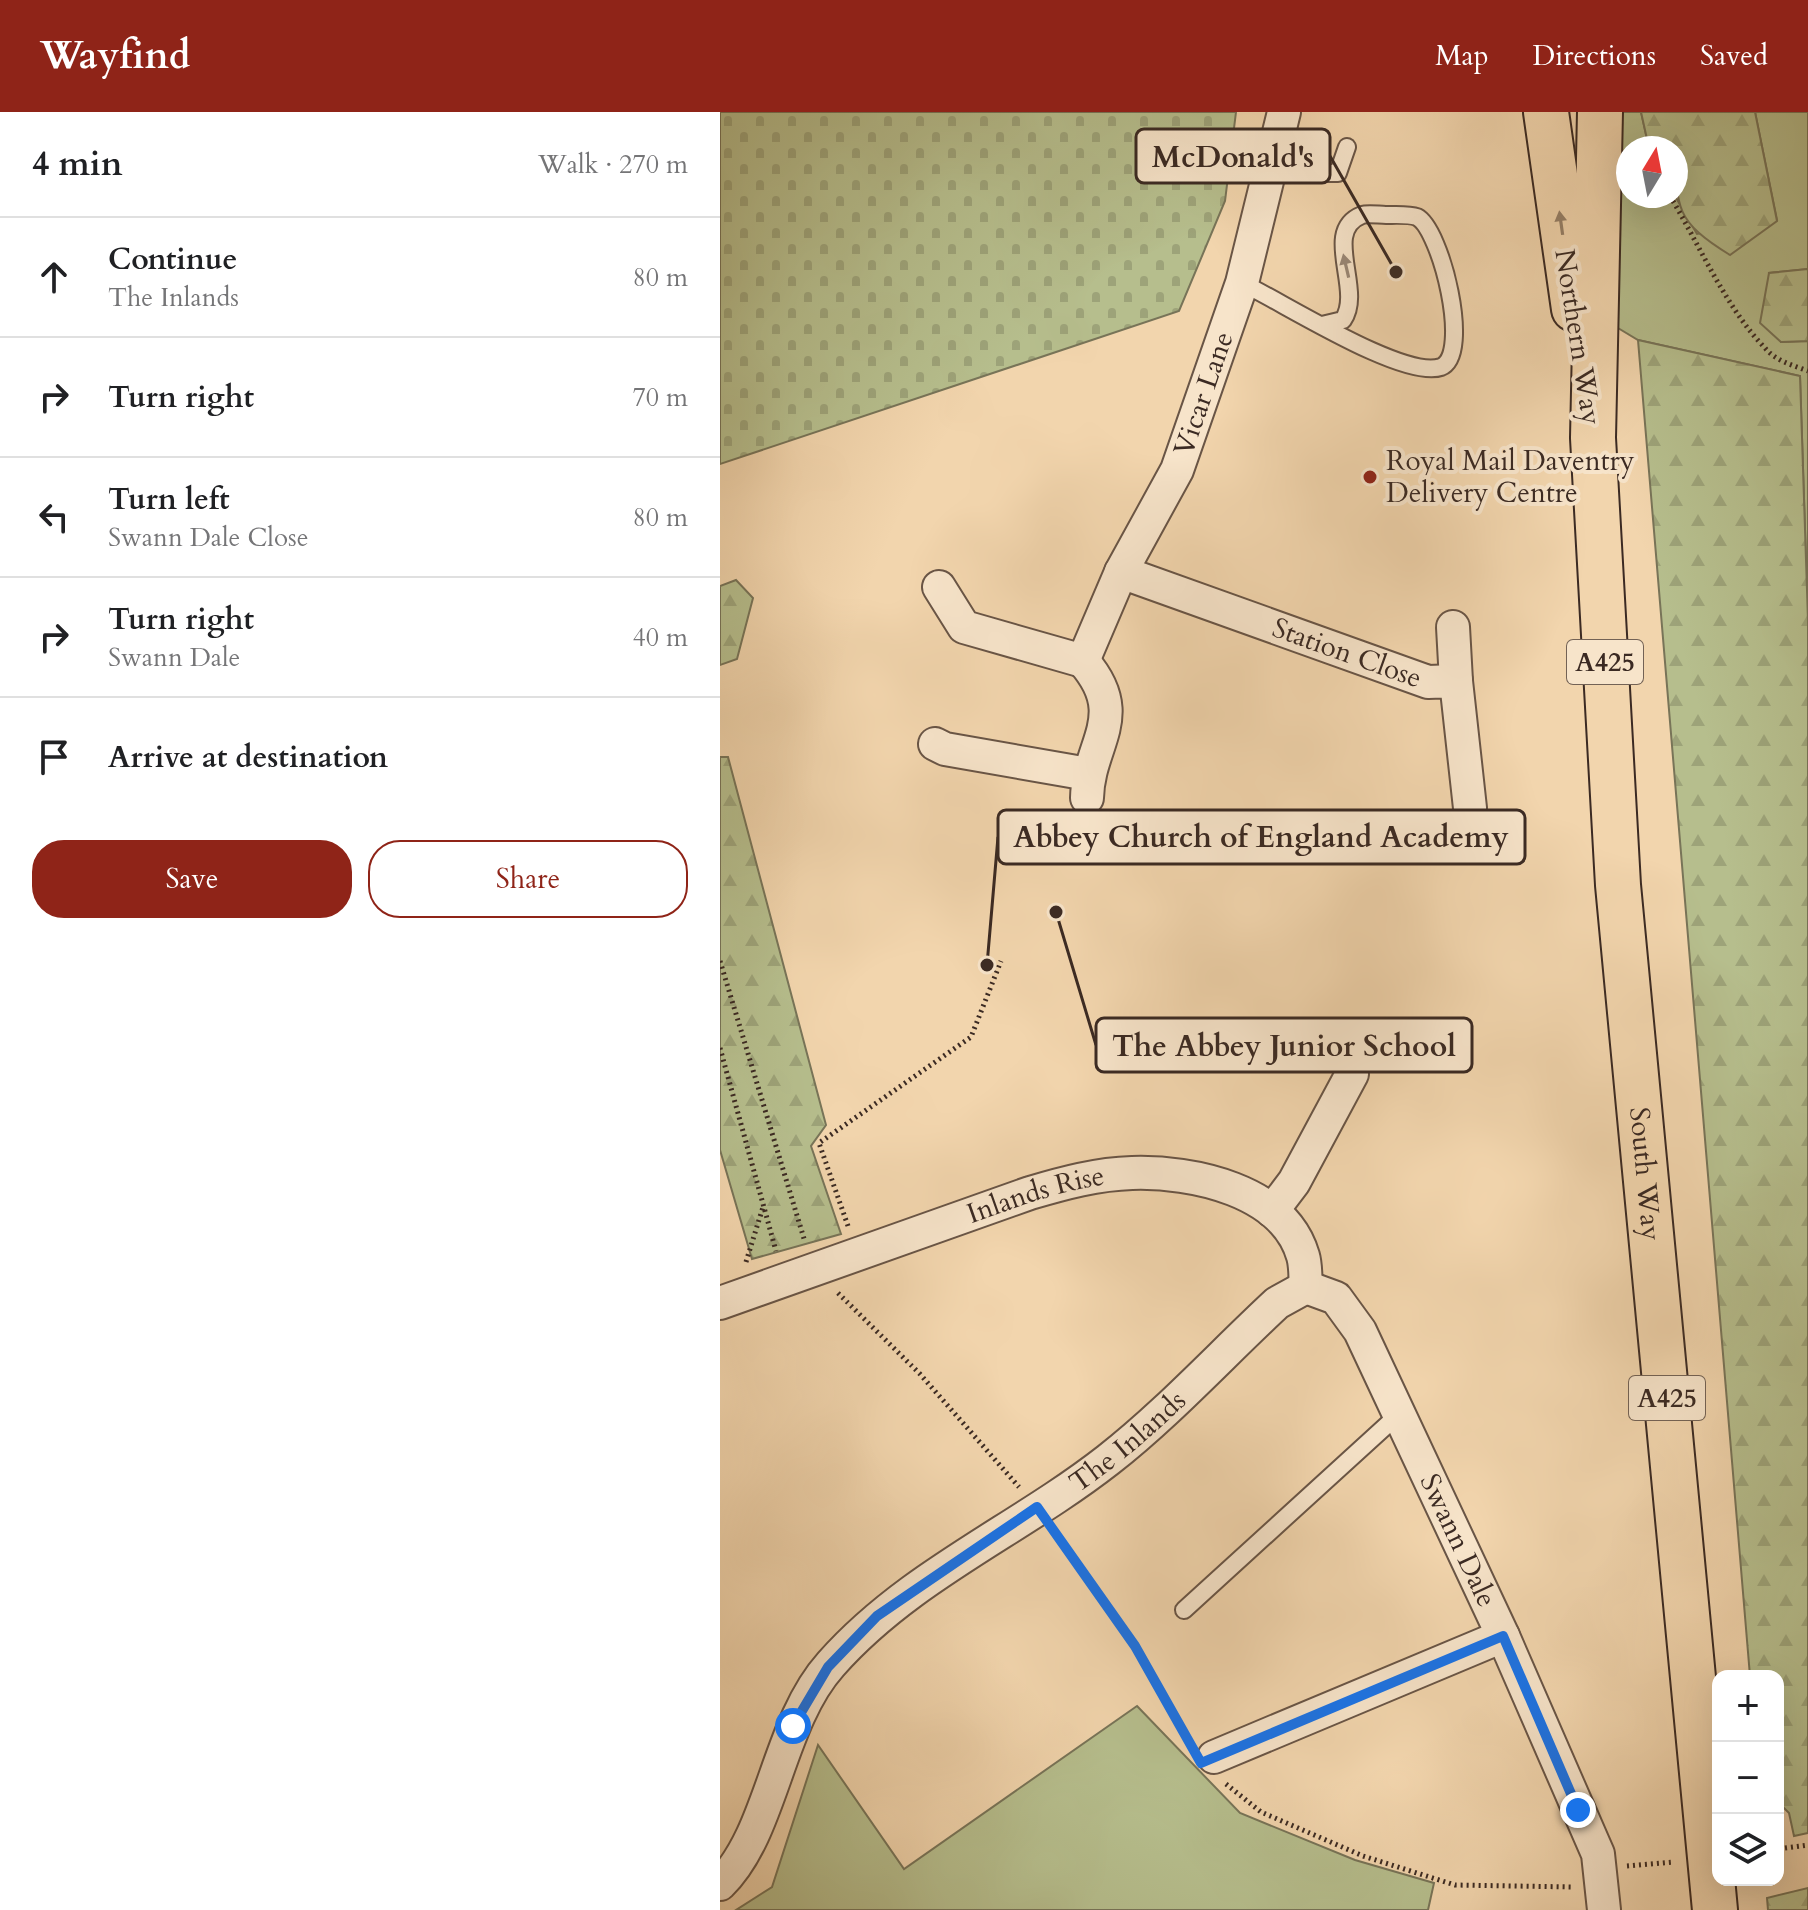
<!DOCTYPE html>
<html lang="en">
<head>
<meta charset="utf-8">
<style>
  body { margin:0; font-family:Cardo,serif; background:#f2f2f2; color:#202124 }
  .controls { position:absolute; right:24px; bottom:24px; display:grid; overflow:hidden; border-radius:16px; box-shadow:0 8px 32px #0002 }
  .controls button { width:72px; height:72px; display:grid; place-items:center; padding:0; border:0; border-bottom:2px solid #e0e0e0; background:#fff; color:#202124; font:40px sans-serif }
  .compass { position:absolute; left:896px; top:24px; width:72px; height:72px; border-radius:50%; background:#fff; box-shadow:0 8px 32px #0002; rotate:10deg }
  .stop { position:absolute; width:24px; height:24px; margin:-18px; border:6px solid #1a73e8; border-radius:50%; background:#fff }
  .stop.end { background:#1a73e8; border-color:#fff; box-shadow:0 2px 8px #0008 }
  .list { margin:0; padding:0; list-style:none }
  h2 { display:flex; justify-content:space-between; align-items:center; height:104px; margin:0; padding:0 32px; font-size:34px }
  h2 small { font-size:26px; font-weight:400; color:#757577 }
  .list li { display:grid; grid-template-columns:52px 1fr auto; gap:24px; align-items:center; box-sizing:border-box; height:120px; padding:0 32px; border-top:2px solid #e0e0e0 }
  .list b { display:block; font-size:30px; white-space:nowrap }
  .list p { margin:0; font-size:26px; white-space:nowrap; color:#757577 }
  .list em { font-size:26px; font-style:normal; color:#757577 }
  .actions { display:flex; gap:16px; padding:24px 32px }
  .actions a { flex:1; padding:18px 0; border:2px solid #8f2418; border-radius:32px; text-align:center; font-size:28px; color:#8f2418 }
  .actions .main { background:#8f2418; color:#fff }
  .icon { flex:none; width:44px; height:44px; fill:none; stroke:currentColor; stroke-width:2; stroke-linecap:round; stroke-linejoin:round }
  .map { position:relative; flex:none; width:1088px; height:1798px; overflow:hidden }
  header { display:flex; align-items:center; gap:48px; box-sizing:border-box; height:112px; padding:0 40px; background:#8f2418; color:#fff }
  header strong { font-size:38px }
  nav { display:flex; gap:44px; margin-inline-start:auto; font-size:28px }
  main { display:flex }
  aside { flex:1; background:#fff }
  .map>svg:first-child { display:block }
</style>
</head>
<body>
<header>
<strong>Wayfind</strong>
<nav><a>Map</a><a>Directions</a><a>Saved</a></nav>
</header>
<main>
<aside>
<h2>4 min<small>Walk · 270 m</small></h2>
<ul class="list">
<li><svg class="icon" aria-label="ahead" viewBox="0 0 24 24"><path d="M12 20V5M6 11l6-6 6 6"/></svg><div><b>Continue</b><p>The Inlands</p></div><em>80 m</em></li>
<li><svg class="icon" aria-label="right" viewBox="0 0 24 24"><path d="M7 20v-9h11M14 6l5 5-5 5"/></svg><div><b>Turn right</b></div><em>70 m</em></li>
<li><svg class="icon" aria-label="left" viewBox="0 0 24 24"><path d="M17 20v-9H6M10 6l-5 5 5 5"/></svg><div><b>Turn left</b><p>Swann Dale Close</p></div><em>80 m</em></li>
<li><svg class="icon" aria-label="right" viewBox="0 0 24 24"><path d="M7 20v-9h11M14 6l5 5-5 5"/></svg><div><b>Turn right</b><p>Swann Dale</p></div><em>40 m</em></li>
<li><svg class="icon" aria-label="arrive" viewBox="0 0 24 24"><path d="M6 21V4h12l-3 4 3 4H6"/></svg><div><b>Arrive at destination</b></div></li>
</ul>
<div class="actions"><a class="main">Save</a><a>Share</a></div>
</aside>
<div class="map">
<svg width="1088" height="1798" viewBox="0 0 1088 1798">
  <defs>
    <pattern id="forest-firs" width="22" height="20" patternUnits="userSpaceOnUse" patternTransform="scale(2)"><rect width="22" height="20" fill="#b6be8d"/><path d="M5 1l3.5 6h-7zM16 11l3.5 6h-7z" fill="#9da379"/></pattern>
    <pattern id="cemetery-stones" width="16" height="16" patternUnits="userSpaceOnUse" patternTransform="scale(2)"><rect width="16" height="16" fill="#b6be8d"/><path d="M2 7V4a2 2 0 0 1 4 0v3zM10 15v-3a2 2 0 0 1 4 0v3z" fill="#9da379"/></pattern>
  </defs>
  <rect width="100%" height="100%" fill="#f2d5ad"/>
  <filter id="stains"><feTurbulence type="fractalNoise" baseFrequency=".0025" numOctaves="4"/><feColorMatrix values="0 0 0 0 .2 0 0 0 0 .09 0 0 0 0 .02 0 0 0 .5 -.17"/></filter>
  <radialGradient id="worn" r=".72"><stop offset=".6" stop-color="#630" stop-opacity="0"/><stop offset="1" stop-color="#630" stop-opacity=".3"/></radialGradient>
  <path fill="#b6be8d" stroke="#787458" stroke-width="2" d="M901,0H921L929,36H908V84H955L977,122L1057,108L1035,0H1088V157L1049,161L1061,230L1088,229V509L1080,264L918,228L893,213Z
    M417,1594L520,1701L635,1748L714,1771L708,1798H16L52,1775L98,1633L184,1757Z"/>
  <path fill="url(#forest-firs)" stroke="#787458" stroke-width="2" d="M921,0H1035L1057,109L1010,143C955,109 956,96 956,36H929Z
    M1088,157V229L1061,230L1040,211L1049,161Z
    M918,228L1080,264L1088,509V1721L1074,1724L1069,1701L1058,1690V1564H1030Z
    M16,468L33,486L17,547L0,553V474Z
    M0,645H8L106,1013L91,1034L121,1122L32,1147L0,1038Z
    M1088,1776V1798H1048L1047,1786Z"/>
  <path fill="url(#cemetery-stones)" stroke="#787458" stroke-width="2" d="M0,0H516L505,89L459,199L0,352Z"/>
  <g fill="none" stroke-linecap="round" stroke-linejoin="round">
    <defs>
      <path id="lane" d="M551,61H618L627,35
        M522,171C561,189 683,268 721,255C752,243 721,117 697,105C689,102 675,103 666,103C659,103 648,101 642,103C601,119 644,178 623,208L602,213
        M464,1498L679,1302"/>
      <g id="street">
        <path id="s1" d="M401,460L708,570L736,569L750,696"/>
        <path d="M219,475L244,515L363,549"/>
        <path d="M733,515L736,569"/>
        <path id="s2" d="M363,549L401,460L457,358L522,171L564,0"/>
        <path d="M363,549C411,604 368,631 367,686"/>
        <path d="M215,632L225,637L368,662"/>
        <path d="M552,1099L574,1070L632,962"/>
        <path id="s3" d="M586,1175L616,1186L640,1219L783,1524L878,1742L884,1798"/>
        <path id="s4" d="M0,1191L310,1081C344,1071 377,1062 412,1061C472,1059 564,1078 583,1144C586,1154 585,1165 586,1175"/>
        <path d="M494,1645L783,1524"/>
        <path id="s5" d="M0,1772C53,1720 57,1612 111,1552C189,1464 297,1419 388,1348C447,1302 502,1242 557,1191L586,1175"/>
      </g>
      <g id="primary">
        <path d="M826,0L854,197"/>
        <path id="s6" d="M880,0L873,326L898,773L995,1798"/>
      </g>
    </defs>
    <use href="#lane" stroke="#695546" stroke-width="20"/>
    <use href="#street" stroke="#695546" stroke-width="36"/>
    <use href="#primary" stroke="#3b2a23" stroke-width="48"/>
    <path stroke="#3b2a23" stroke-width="5" stroke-dasharray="2 4" stroke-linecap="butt" d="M950,84C979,132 1006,196 1045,236C1056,249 1072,253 1088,259
      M0,849L85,1130
      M0,936L56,1139
      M128,1114L99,1031L251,925L281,849
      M26,1150L43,1095
      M118,1181L200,1262L299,1375
      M335,1421L415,1534L470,1631
      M506,1672L541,1700L643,1744L735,1773L853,1775
      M1065,1736L1088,1733
      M907,1754L954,1750"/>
    <use href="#lane" stroke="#f7e4ca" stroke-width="16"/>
    <use href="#street" stroke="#f7e4ca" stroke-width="32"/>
    <use href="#primary" stroke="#f2d5ad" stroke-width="44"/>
  </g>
  <defs><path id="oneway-solid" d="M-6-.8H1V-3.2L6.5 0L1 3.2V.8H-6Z" transform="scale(2)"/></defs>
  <use fill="#968068" href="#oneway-solid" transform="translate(841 111) rotate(-98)"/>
  <use fill="#998776" href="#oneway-solid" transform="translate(626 154) rotate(-103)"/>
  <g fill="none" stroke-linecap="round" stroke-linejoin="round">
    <path stroke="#1a73e8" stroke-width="10" d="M73,1614L108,1555L157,1504L317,1395L415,1534L481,1651L783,1524L858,1698"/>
  </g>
  <circle fill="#8f2418" stroke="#f7e4ca" stroke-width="3" cx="650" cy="365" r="8"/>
  <g text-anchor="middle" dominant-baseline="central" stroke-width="8" stroke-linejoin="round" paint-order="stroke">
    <g fill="#f7e4ca" stroke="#736255" stroke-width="2">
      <rect x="847" y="528" width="76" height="44" rx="6"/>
      <rect x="909" y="1264" width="76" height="44" rx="6"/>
    </g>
    <g font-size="26" font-weight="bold" fill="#3b2a23">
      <text x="885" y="550">A425</text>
      <text x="947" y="1286">A425</text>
    </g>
    <g font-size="28" fill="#3b2a23" stroke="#f7e4ca">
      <text transform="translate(858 225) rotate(81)">Northern Way</text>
      <text stroke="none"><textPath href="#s2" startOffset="294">Vicar Lane</textPath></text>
      <text stroke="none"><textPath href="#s1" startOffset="240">Station Close</textPath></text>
      <text stroke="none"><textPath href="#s6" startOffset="1064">South Way</textPath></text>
      <text stroke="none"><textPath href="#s4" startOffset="334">Inlands Rise</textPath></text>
      <text stroke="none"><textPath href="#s5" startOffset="620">The Inlands</textPath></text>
      <text stroke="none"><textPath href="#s3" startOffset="304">Swann Dale</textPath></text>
    </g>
    <g font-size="28" fill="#3b2a23" stroke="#f7e4ca" text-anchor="start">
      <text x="666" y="349">Royal Mail Daventry<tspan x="666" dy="32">Delivery Centre</tspan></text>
    </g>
  </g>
  <path fill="none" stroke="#3b2a23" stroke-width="3" d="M676 160L610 44M267 853L278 725M336 800L376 933"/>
  <g fill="#3b2a23" stroke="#f7e4ca" stroke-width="3">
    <circle cx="676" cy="160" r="8"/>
    <circle cx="267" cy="853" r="8"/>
    <circle cx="336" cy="800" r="8"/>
  </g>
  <g fill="#f7e4ca" stroke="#3b2a23" stroke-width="3">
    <rect x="416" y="17" width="194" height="54" rx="8"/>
    <rect x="278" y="698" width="527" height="54" rx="8"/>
    <rect x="376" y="906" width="376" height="54" rx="8"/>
  </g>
  <g font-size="30" text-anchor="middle" font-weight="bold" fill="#3b2a23">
    <text x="513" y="55">McDonald's</text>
    <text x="541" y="735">Abbey Church of England Academy</text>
    <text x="564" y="944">The Abbey Junior School</text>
  </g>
  <rect width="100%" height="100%" filter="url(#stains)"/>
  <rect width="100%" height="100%" fill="url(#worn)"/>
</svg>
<div class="controls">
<button>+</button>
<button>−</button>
<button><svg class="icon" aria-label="layers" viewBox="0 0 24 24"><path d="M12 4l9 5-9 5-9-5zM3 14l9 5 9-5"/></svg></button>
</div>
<svg class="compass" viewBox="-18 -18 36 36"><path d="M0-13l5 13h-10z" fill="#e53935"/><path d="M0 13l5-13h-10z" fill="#757577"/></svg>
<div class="stop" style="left:73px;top:1614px"></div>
<div class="stop end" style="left:858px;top:1698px"></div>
</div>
</main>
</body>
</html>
